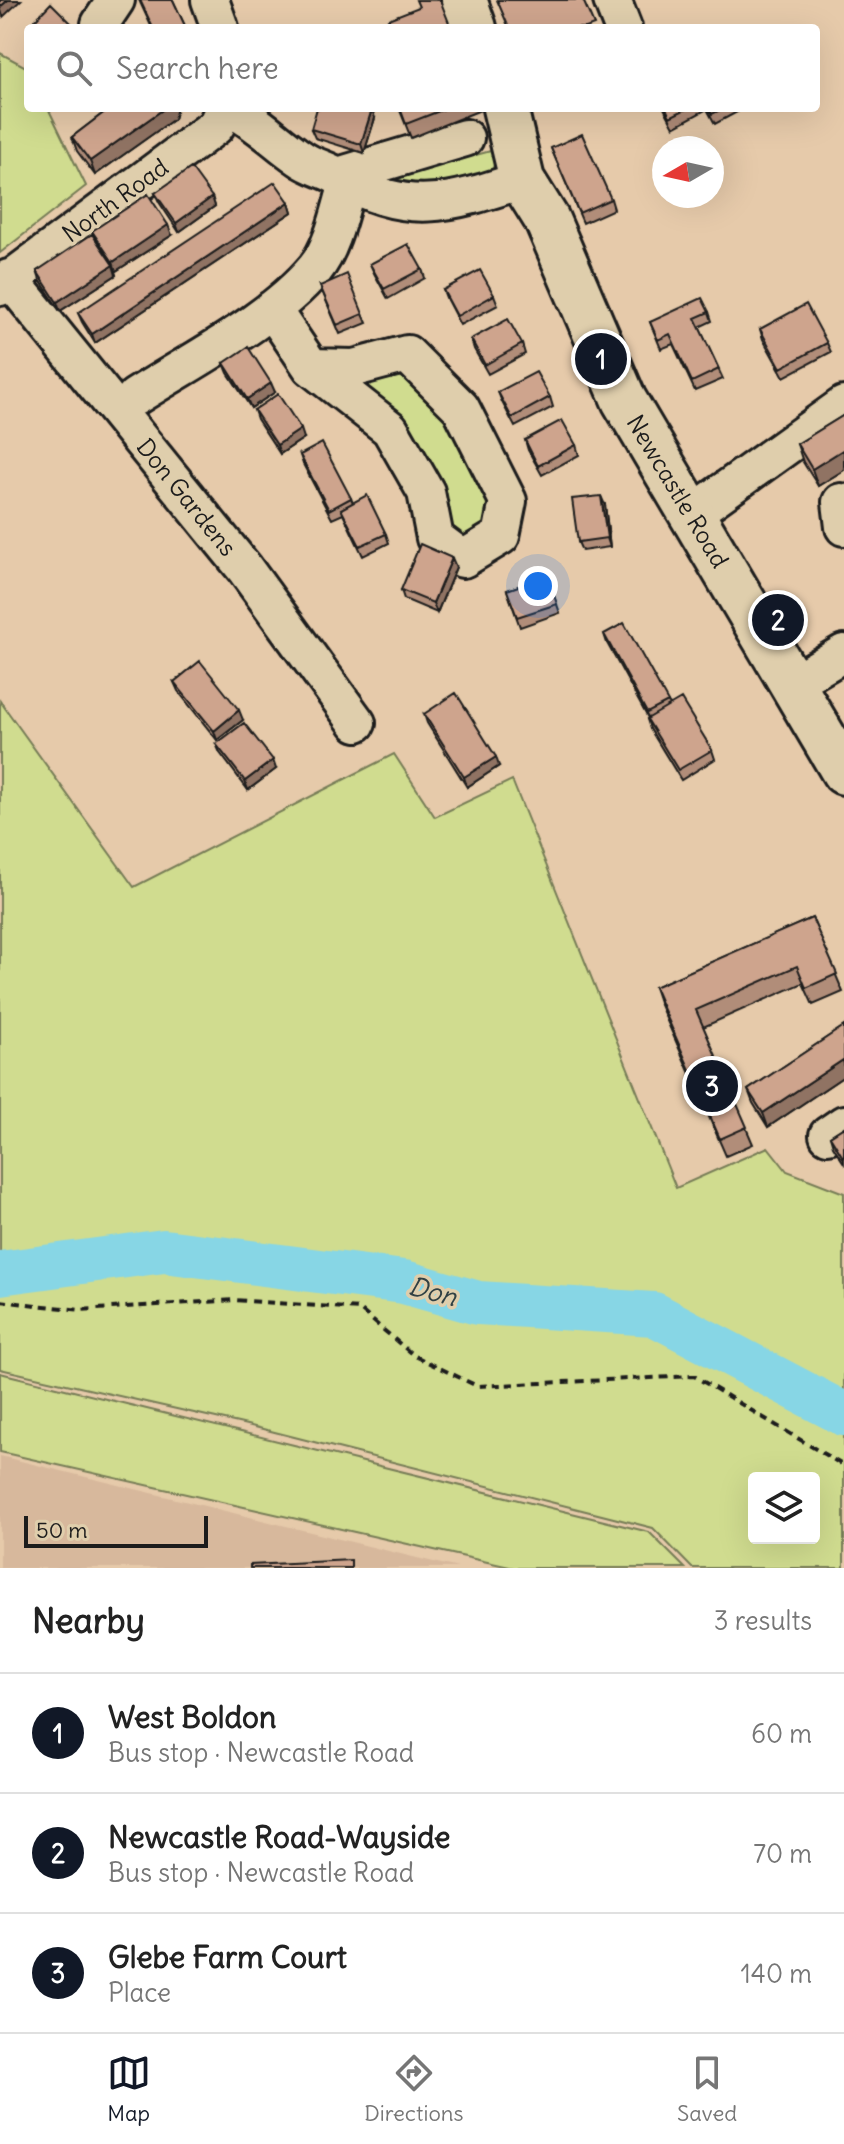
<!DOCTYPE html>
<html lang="en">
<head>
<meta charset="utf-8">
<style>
  body { margin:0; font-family:Delius,sans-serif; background:#f6f6f6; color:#222 }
  .controls { position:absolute; right:24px; bottom:24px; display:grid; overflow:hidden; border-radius:8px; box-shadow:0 8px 32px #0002 }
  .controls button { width:72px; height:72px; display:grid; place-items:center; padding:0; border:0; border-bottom:2px solid #e0e0e0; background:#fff; color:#222; font:40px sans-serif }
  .compass { position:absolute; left:652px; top:136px; width:72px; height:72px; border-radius:50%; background:#fff; box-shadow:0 8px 32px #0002; rotate:261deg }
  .scale { position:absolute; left:24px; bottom:20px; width:184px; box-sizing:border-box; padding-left:8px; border:4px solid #1c1c1c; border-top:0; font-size:22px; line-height:28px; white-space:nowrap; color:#1c1c1c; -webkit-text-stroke:6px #dfceac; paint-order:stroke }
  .you { position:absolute; left:538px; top:586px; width:28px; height:28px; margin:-20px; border:6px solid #fff; border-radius:50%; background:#1a73e8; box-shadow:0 0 0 12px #1a73e833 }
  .badge { display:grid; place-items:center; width:52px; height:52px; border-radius:50%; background:#111827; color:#fff; font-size:26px; font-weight:700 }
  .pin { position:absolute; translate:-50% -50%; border:4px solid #fff; box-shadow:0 2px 8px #0006 }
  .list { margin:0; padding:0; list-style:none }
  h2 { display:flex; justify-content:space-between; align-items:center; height:104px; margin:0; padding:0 32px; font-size:34px }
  h2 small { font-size:26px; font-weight:400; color:#767676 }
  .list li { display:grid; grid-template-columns:52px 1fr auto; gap:24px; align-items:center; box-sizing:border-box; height:120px; padding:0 32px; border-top:2px solid #e0e0e0 }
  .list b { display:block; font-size:30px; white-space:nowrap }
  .list p { margin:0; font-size:26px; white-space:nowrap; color:#767676 }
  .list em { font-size:26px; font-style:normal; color:#767676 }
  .icon { flex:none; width:44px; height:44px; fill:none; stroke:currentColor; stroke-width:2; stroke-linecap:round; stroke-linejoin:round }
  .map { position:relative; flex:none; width:844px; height:1568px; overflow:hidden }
  .search { position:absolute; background:#fff; box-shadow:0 8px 32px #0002; left:24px; right:24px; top:24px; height:88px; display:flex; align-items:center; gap:20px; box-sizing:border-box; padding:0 28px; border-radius:8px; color:#767676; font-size:30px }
  .sheet { height:464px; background:#fff }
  nav { display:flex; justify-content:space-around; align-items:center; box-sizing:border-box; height:112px; border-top:2px solid #e0e0e0; background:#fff; font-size:22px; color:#767676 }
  nav a { display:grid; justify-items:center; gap:4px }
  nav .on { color:#111827 }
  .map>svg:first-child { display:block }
</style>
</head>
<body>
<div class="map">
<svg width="844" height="1568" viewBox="0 0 844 1568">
  <rect width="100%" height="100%" fill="#e6caaa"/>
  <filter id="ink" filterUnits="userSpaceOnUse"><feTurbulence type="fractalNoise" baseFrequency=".0125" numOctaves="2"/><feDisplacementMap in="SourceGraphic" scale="16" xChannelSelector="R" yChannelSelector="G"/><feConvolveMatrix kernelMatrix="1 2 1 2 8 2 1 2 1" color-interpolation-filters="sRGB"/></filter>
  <g filter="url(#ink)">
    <path fill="#d7b89c" d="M0,1456L458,1568H0Z"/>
    <path fill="#d0dc8f" stroke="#767c56" stroke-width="2" fill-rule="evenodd" d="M0,53L28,68V108H48L86,186L0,253Z
      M498,149L492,172L434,192L384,180Z
      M388,374L415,380L451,407L487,473L492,520L474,544L452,542L349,376Z
      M0,701L134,887L394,754L435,817L512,780L676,1188L768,1147L787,1171L844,1193V1568H692L653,1528L247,1425L0,1369ZM754,1478H814V1538H754Z
      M0,1373L649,1532L685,1568H514L0,1452Z"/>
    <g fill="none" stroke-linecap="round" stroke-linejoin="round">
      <path stroke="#87d6e5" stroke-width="44" d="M0,1273L164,1251L404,1282L478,1303L654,1314L844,1414"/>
      <defs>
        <path id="minor" d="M210,0L220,28
          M612,0L623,28
          M100,24L116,0
          M230,108C257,121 275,141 300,158C312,167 327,169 339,177C408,218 451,203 522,180
          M338,176L465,138
          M9,278L245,569L357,723
          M0,287L216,126L224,108
          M272,309L311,367L390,429L426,492L435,538L463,559L501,536L508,501L461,408L407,354L354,368L311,367
          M135,397C193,360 271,321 315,269C333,247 340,210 348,183
          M841,502L844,527
          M692,514L844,405
          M791,684L844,653
          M828,1135L844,1124"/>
        <path id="major" d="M464,0L474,28
          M505,108L522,180L547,220L624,400L844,772"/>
      </defs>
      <use href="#minor" stroke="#1c1c1c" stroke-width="42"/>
      <use href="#major" stroke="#1c1c1c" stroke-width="50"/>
      <path stroke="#1c1c1c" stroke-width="4" stroke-dasharray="8 6" stroke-linecap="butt" d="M0,1301L81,1310L235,1300L359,1309L413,1355L477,1386L694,1376L844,1466"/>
      <use href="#minor" stroke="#dfceac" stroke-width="36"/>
      <use href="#major" stroke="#dfceac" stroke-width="44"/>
    </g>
    <path fill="#b18d79" stroke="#1c1c1c" stroke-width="2" d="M139,0H173L186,28H152Z
      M110,108H177L174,119L95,175L77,151L72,137Z
      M399,108H483V109L411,138Z
      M664,108H738L739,111L715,124L707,109L674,127Z
      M375,118L364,153L315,138L311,129Z
      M551,148L611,199L614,209L583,223Z
      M155,193L212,197L215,206L179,232L159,202Z
      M289,202L292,212L95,343L82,322L78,313Z
      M92,231L172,235L116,271L113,266L116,275L60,311L40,280L37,271L95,239Z
      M370,264L422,269L425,278L388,299L374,273Z
      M320,286L363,314L367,323L340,334Z
      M443,290L494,295L498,305L460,325L447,300Z
      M709,312L712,321L699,327L723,379L695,391L673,344L661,349L650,322Z
      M760,329L827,343L831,352L784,377L763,339Z
      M471,339L522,344L525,354L488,374L474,349Z
      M224,363L275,392L251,408L228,373Z
      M498,392L550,397L553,407L515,427L502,402Z
      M254,410L304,438L280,454L257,419Z
      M844,415V470L818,486L803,462L797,444Z
      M525,440L576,445L579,455L542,475L528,450Z
      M300,455L351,498L353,503L386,534L389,543L363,556L343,514L332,519L303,464Z
      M605,505L610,547L582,551L578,542Z
      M456,567L437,613L404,599L401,590Z
      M547,576L560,613L520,627L507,590Z
      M604,634L712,750L715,759L681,780L650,729L647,719L648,718L607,643Z
      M174,682L243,720L217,740L178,691Z
      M424,714L499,766L467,787L427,723Z
      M216,744L276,769L248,790L220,753Z
      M812,918L843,992L813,1005L803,983L703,1027L753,1144L726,1156L660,1005L654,987Z
      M844,1026V1076L768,1127L753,1103L748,1090Z
      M844,1127V1163L833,1146L830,1136Z"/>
    <path fill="#907363" stroke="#1c1c1c" stroke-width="2" d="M8,0H21L3,17L0,7Z
      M165,108H177L174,119L95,175L90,161Z
      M372,109L375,118L364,153L361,144Z
      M212,197L215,206L179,232L176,223Z
      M289,202L292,212L95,343L92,334Z
      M168,225L172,235L116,271L113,262Z
      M113,265L116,275L60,311L57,302Z
      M271,383L275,392L251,408L247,399Z
      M301,429L304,438L280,454L277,445Z
      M844,449V470L818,486L812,469Z
      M601,496L605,505L610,547L607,538Z
      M452,558L456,567L437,613L433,603Z
      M239,710L243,720L217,740L214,731Z
      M496,757L499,766L467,787L464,777Z
      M273,760L276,769L248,790L245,781Z
      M843,1060L844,1064V1076L768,1127L763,1113Z"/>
    <path fill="#cea48d" stroke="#1c1c1c" stroke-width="2" d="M0,0H8L0,7Z
      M140,0H173L186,28H153Z
      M416,0H440L451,28H392L388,19L419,7Z
      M497,0H583L594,25L586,28H509Z
      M51,3L76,28H41L34,21Z
      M110,108H165L90,161L72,137Z
      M317,108L372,109L361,144L311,129Z
      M400,108H447L406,124Z
      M666,108H688L670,117Z
      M708,108H724L712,114Z
      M582,134L611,199L579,213L551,148Z
      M191,168L212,197L176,223L155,193Z
      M275,182L289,202L92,334L78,313Z
      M148,194L168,225L113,262L92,231Z
      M92,234L113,265L57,302L37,271Z
      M408,244L422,269L384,289L370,264Z
      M480,270L494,295L457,316L443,290Z
      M347,274L363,314L337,325L320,286Z
      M702,298L709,312L695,318L719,369L692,382L670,334L658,340L650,322Z
      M806,304L827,343L781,368L760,329Z
      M508,319L522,344L485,365L471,339Z
      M248,347L271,383L247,399L224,363Z
      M536,372L550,397L512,418L498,392Z
      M278,394L301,429L277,445L254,410Z
      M844,415V449L812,469L797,444Z
      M562,420L576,445L538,466L525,440Z
      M322,443L351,498L329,510L300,455Z
      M367,495L386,534L360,546L341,509Z
      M601,496L607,538L578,542L572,499Z
      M420,544L452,558L433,603L401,590Z
      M547,576L557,604L517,617L507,590Z
      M624,623L668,702L647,713L604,634Z
      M200,661L239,710L214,731L174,682Z
      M456,693L496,757L464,777L424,714Z
      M681,699L712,750L678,770L647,719Z
      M244,723L273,760L245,781L216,744Z
      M812,918L837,974L806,988L797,966L696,1010L747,1127L720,1139L654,987Z
      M844,1026V1062L843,1060L763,1113L748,1090Z
      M844,1127V1159L830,1136Z
      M351,1560V1568H250V1565Z"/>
  </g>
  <g text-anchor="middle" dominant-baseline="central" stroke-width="7" stroke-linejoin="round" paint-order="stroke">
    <g font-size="24" fill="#1c1c1c" stroke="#dfceac">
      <text transform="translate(115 200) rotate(-36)">North Road</text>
      <text transform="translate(678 491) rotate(59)">Newcastle Road</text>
      <text transform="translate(187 497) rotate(51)">Don Gardens</text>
    </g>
    <g font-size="26" font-style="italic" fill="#314144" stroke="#dfceac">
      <text transform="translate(433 1291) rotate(15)">Don</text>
    </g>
  </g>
</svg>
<div class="controls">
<button><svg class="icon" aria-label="layers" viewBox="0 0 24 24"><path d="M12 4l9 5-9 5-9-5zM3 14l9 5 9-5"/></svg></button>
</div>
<svg class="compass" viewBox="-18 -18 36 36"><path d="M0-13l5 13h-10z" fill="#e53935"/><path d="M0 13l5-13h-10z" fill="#767676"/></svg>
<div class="scale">50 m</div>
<div class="you"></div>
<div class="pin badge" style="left:601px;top:359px">1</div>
<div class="pin badge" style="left:778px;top:620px">2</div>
<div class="pin badge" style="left:712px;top:1086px">3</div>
<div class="search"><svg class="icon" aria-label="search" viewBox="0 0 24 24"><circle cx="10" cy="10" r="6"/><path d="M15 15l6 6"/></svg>Search here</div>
</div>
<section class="sheet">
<h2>Nearby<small>3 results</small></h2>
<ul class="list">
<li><span class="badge">1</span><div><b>West Boldon</b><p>Bus stop · Newcastle Road</p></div><em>60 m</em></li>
<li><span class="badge">2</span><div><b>Newcastle Road-Wayside</b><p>Bus stop · Newcastle Road</p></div><em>70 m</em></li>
<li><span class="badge">3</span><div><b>Glebe Farm Court</b><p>Place</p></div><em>140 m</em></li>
</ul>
</section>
<nav>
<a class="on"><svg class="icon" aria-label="map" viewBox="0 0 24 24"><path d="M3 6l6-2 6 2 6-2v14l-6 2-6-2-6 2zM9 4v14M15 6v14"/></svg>Map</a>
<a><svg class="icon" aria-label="directions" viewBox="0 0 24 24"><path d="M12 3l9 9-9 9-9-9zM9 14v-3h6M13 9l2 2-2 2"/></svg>Directions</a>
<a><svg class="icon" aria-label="saved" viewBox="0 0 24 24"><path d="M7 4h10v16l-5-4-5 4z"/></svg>Saved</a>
</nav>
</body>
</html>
